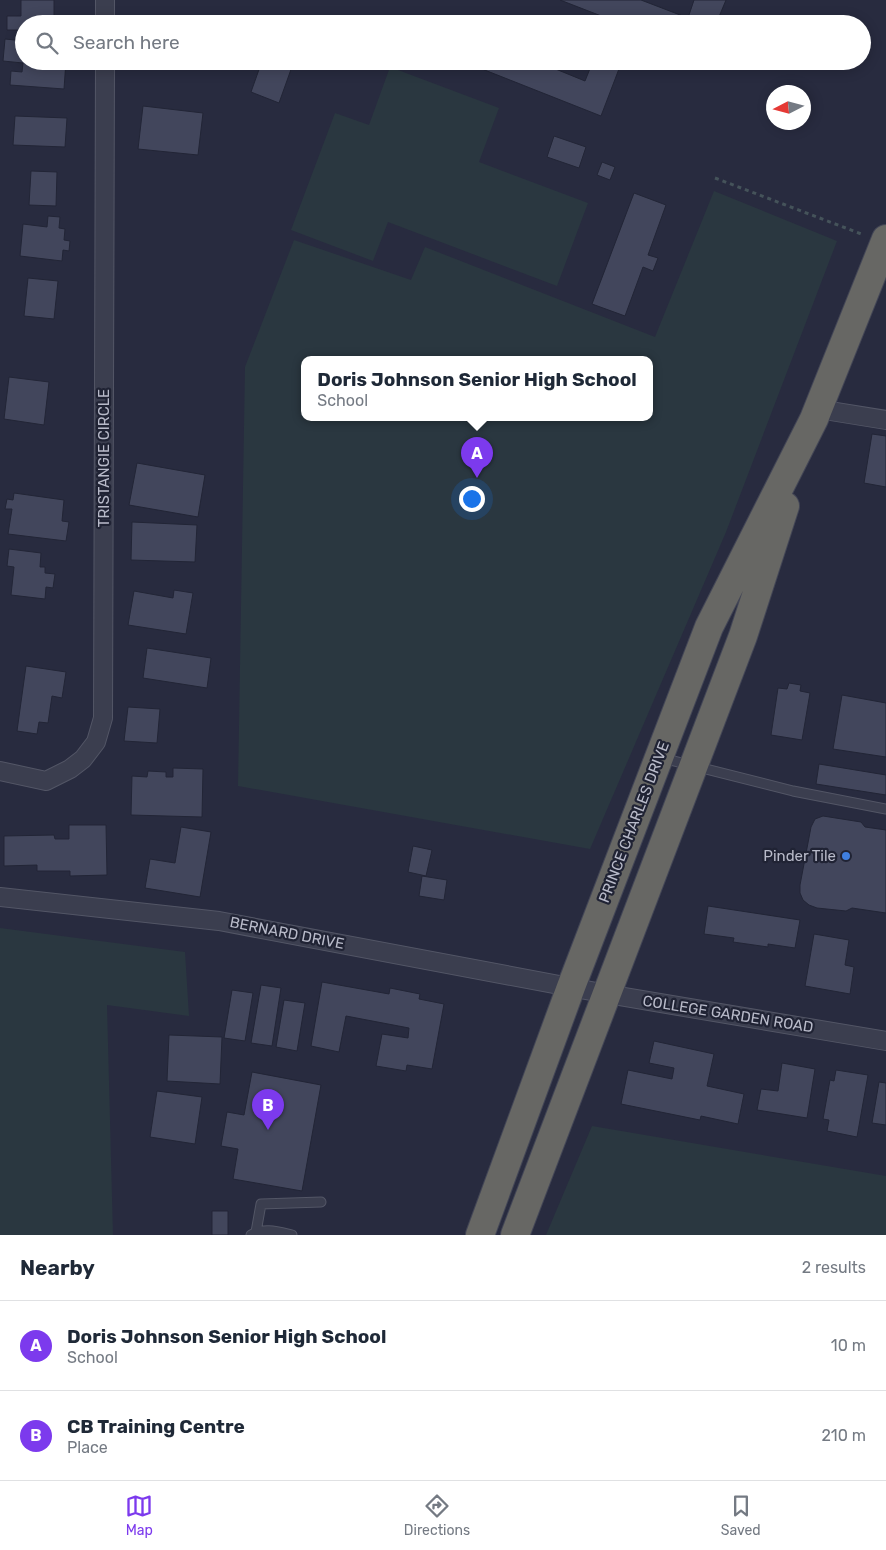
<!DOCTYPE html>
<html lang="en">
<head>
<meta charset="utf-8">
<style>
  body { margin:0; font-family:Rubik,sans-serif; background:#f2f2f3; color:#1f2937 }
  .compass { position:absolute; left:766px; top:85px; width:45px; height:45px; border-radius:50%; background:#fff; box-shadow:0 2px 12px #0003; rotate:264deg }
  .you { position:absolute; left:471px; top:498px; width:18px; height:18px; margin:-12px; border:4px solid #fff; border-radius:50%; background:#1a73e8; box-shadow:0 0 0 8px #1a73e833 }
  .badge { display:grid; place-items:center; width:32px; height:32px; border-radius:50%; background:#7c3aed; color:#fff; font-size:16px; font-weight:700 }
  .pin { position:absolute; translate:-50% -41px; filter:drop-shadow(0 1px 2px #0008) }
  .pin::after { content:''; position:absolute; top:26px; width:18px; height:15px; background:inherit; clip-path:polygon(0 0,100% 0,50% 100%) }
  .popup { position:absolute; left:301px; top:356px; width:352px; height:65px; box-sizing:border-box; display:grid; place-content:center; border-radius:10px; background:#fff; filter:drop-shadow(0 1px 4px #0005); font-size:16px; white-space:nowrap; color:#747a83 }
  .popup b { font-size:19px; color:#1f2937 }
  .popup::after { content:''; position:absolute; left:50%; top:100%; margin-left:-10px; border:10px solid transparent; border-top-color:#fff }
  .list { margin:0; padding:0; list-style:none }
  h2 { display:flex; justify-content:space-between; align-items:center; height:65px; margin:0; padding:0 20px; font-size:21px }
  h2 small { font-size:16px; font-weight:400; color:#747a83 }
  .list li { display:grid; grid-template-columns:32px 1fr auto; gap:15px; align-items:center; box-sizing:border-box; height:90px; padding:0 20px; border-top:1px solid #e0e1e3 }
  .list b { display:block; font-size:19px; white-space:nowrap }
  .list p { margin:0; font-size:16px; white-space:nowrap; color:#747a83 }
  .list em { font-size:16px; font-style:normal; color:#747a83 }
  .icon { flex:none; width:28px; height:28px; fill:none; stroke:currentColor; stroke-width:2; stroke-linecap:round; stroke-linejoin:round }
  .map { position:relative; flex:none; width:886px; height:1235px; overflow:hidden }
  .search { position:absolute; background:#fff; box-shadow:0 2px 12px #0003; left:15px; right:15px; top:15px; height:55px; display:flex; align-items:center; gap:12px; box-sizing:border-box; padding:0 18px; border-radius:28px; color:#747a83; font-size:19px }
  .sheet { height:245px; background:#fff }
  nav { display:flex; justify-content:space-around; align-items:center; box-sizing:border-box; height:70px; border-top:1px solid #e0e1e3; background:#fff; font-size:14px; color:#747a83 }
  nav a { display:grid; justify-items:center; gap:2px }
  nav .on { color:#7c3aed }
  .map>svg:first-child { display:block }
</style>
</head>
<body>
<div class="map">
<svg width="886" height="1235" viewBox="0 0 886 1235">
  <rect width="100%" height="100%" fill="#282b3f"/>
  <path fill="#2a3740" fill-rule="evenodd" d="M390,67L499,108L479,162L588,203L557,286L388,222L373,261L291,230L335,113L369,125Z
    M714,191L837,241L726,532L590,849L238,786L245,367L294,240L411,280L425,247L655,337ZM650,359V417H304V359Z
    M0,928L185,952L189,1016L107,1005L113,1235H0Z
    M592,1126L886,1176V1235H546Z"/>
  <path fill="#42465c" stroke="#222536" d="M21,0H54V24H24V30H7V16H21Z
    M560,0H641L688,18L694,0H726L716,24H607L609,19Z
    M5,39L24,41V61H66L64,89L10,85L11,71L22,72L23,63L3,61Z
    M262,61H294L279,103L251,92Z
    M479,61H536L585,81L593,61H622L601,116L477,67Z
    M143,106L203,113L198,155L138,149Z
    M15,116L67,118L65,147L13,145Z
    M554,136L586,147L579,168L547,157Z
    M602,162L615,167L610,180L597,175Z
    M31,171L57,172L56,206L29,205Z
    M634,193L666,205L648,255L658,258L653,271L643,267L625,316L592,304Z
    M48,216L60,217L59,228L65,229L64,240L70,241L69,251L63,250L62,261L20,256L23,224L47,227Z
    M28,278L58,281L54,319L24,316Z
    M9,377L49,382L44,425L4,419Z
    M872,434L886,436V487L864,483Z
    M137,463L205,475L198,517L129,505Z
    M14,493L64,500L62,521L69,522L66,541L8,534L12,509H5L7,499L13,500Z
    M132,522L197,525L195,562L131,560Z
    M9,549L41,553L40,567H45V573L55,574L53,588L46,587L45,599L11,595L14,567L7,566Z
    M174,590L193,593L186,634L128,625L134,591L173,598Z
    M147,648L211,658L207,688L143,678Z
    M26,666L66,672L62,698L52,696L48,723L39,722L37,734L17,731Z
    M789,683L801,685L800,691L810,693L802,740L771,735L778,688L787,689Z
    M842,695L886,703V757L833,749Z
    M128,707L160,709L157,743L124,741Z
    M819,764L886,775V795L816,784Z
    M173,768L203,769L202,817L131,815L132,776L147,777L148,771L166,772V777H173Z
    M823,816L861,822L865,827L886,830V913L852,908L846,911L817,908L809,905L803,900L800,893V885L811,827L815,819Z
    M69,825H106L107,875L70,876V871H37V865L4,866V836L54,835L55,839H69Z
    M181,827L211,832L200,897L145,888L150,859L175,863Z
    M413,846L432,850L426,876L408,872Z
    M422,876L447,880L444,900L419,896Z
    M708,906L800,920L795,948L768,944V947L733,942L734,938L704,934Z
    M814,934L849,940L845,965L854,967L850,994L805,986Z
    M322,982L389,994L390,988L420,994L419,999L444,1004L432,1069L407,1065L406,1071L376,1066L382,1034L408,1038L409,1028L346,1016L339,1052L311,1046Z
    M261,985L281,988L272,1046L251,1043Z
    M232,990L253,993L245,1041L224,1038Z
    M284,1000L305,1003L297,1051L276,1047Z
    M169,1035L222,1037L220,1084L167,1081Z
    M654,1041L714,1054L707,1086L744,1094L738,1124L701,1116L700,1120L621,1104L628,1070L672,1079L674,1068L649,1063Z
    M782,1063L815,1069L807,1118L757,1110L761,1089L778,1091Z
    M836,1070L868,1075L857,1137L827,1131L829,1120L823,1119L830,1080L834,1081Z
    M252,1072L321,1085L302,1191L233,1179L238,1149L221,1146L227,1112L244,1115Z
    M879,1082L886,1083V1125L872,1123Z
    M157,1091L202,1097L195,1144L150,1137Z
    M212,1211H228V1235H212Z"/>
  <g fill="none" stroke-linecap="round" stroke-linejoin="round">
    <defs>
      <path id="service" d="M662,758L793,791L886,809
        M256,1232L261,1204L321,1202
        M251,1235C263,1227 279,1232 292,1235"/>
      <path id="minor" d="M105,24V0
        M818,409L886,420
        M0,771L46,781L70,769L83,759L96,742L103,718L105,61
        M0,897L219,921L607,994L886,1041"/>
      <path id="trunk" d="M480,1235L571,987L709,627L814,419L886,239
        M515,1235L743,636L785,506"/>
    </defs>
    <use href="#service" stroke="#535666" stroke-width="11"/>
    <use href="#minor" stroke="#535666" stroke-width="20"/>
    <use href="#trunk" stroke="#434656" stroke-width="30"/>
    <path stroke="#45535a" stroke-width="3" stroke-dasharray="4 4" stroke-linecap="butt" d="M715,178L864,235"/>
    <use href="#service" stroke="#3b3e4f" stroke-width="9"/>
    <use href="#minor" stroke="#3b3e4f" stroke-width="18"/>
    <use href="#trunk" stroke="#676764" stroke-width="28"/>
  </g>
  <circle fill="#3f7fe0" stroke="#202334" stroke-width="2" cx="846" cy="856" r="5"/>
  <g text-anchor="middle" dominant-baseline="central" stroke-width="4.5" stroke-linejoin="round" paint-order="stroke">
    <g font-size="15" fill="#b8bac9" stroke="#202334">
      <text transform="translate(104 458) rotate(-90)">TRISTANGIE CIRCLE</text>
      <text transform="translate(634 822) rotate(-69)">PRINCE CHARLES DRIVE</text>
      <text transform="translate(287 933) rotate(11)">BERNARD DRIVE</text>
      <text transform="translate(728 1014) rotate(9)">COLLEGE GARDEN ROAD</text>
    </g>
    <g font-size="15" fill="#b8bac9" stroke="#202334" text-anchor="end">
      <text x="836" y="856">Pinder Tile</text>
    </g>
  </g>
</svg>
<svg class="compass" viewBox="-18 -18 36 36"><path d="M0-13l5 13h-10z" fill="#e53935"/><path d="M0 13l5-13h-10z" fill="#747a83"/></svg>
<div class="you"></div>
<div class="pin badge" style="left:477px;top:478px">A</div>
<div class="popup"><b>Doris Johnson Senior High School</b>School</div>
<div class="pin badge" style="left:268px;top:1130px">B</div>
<div class="search"><svg class="icon" aria-label="search" viewBox="0 0 24 24"><circle cx="10" cy="10" r="6"/><path d="M15 15l6 6"/></svg>Search here</div>
</div>
<section class="sheet">
<h2>Nearby<small>2 results</small></h2>
<ul class="list">
<li><span class="badge">A</span><div><b>Doris Johnson Senior High School</b><p>School</p></div><em>10 m</em></li>
<li><span class="badge">B</span><div><b>CB Training Centre</b><p>Place</p></div><em>210 m</em></li>
</ul>
</section>
<nav>
<a class="on"><svg class="icon" aria-label="map" viewBox="0 0 24 24"><path d="M3 6l6-2 6 2 6-2v14l-6 2-6-2-6 2zM9 4v14M15 6v14"/></svg>Map</a>
<a><svg class="icon" aria-label="directions" viewBox="0 0 24 24"><path d="M12 3l9 9-9 9-9-9zM9 14v-3h6M13 9l2 2-2 2"/></svg>Directions</a>
<a><svg class="icon" aria-label="saved" viewBox="0 0 24 24"><path d="M7 4h10v16l-5-4-5 4z"/></svg>Saved</a>
</nav>
</body>
</html>
